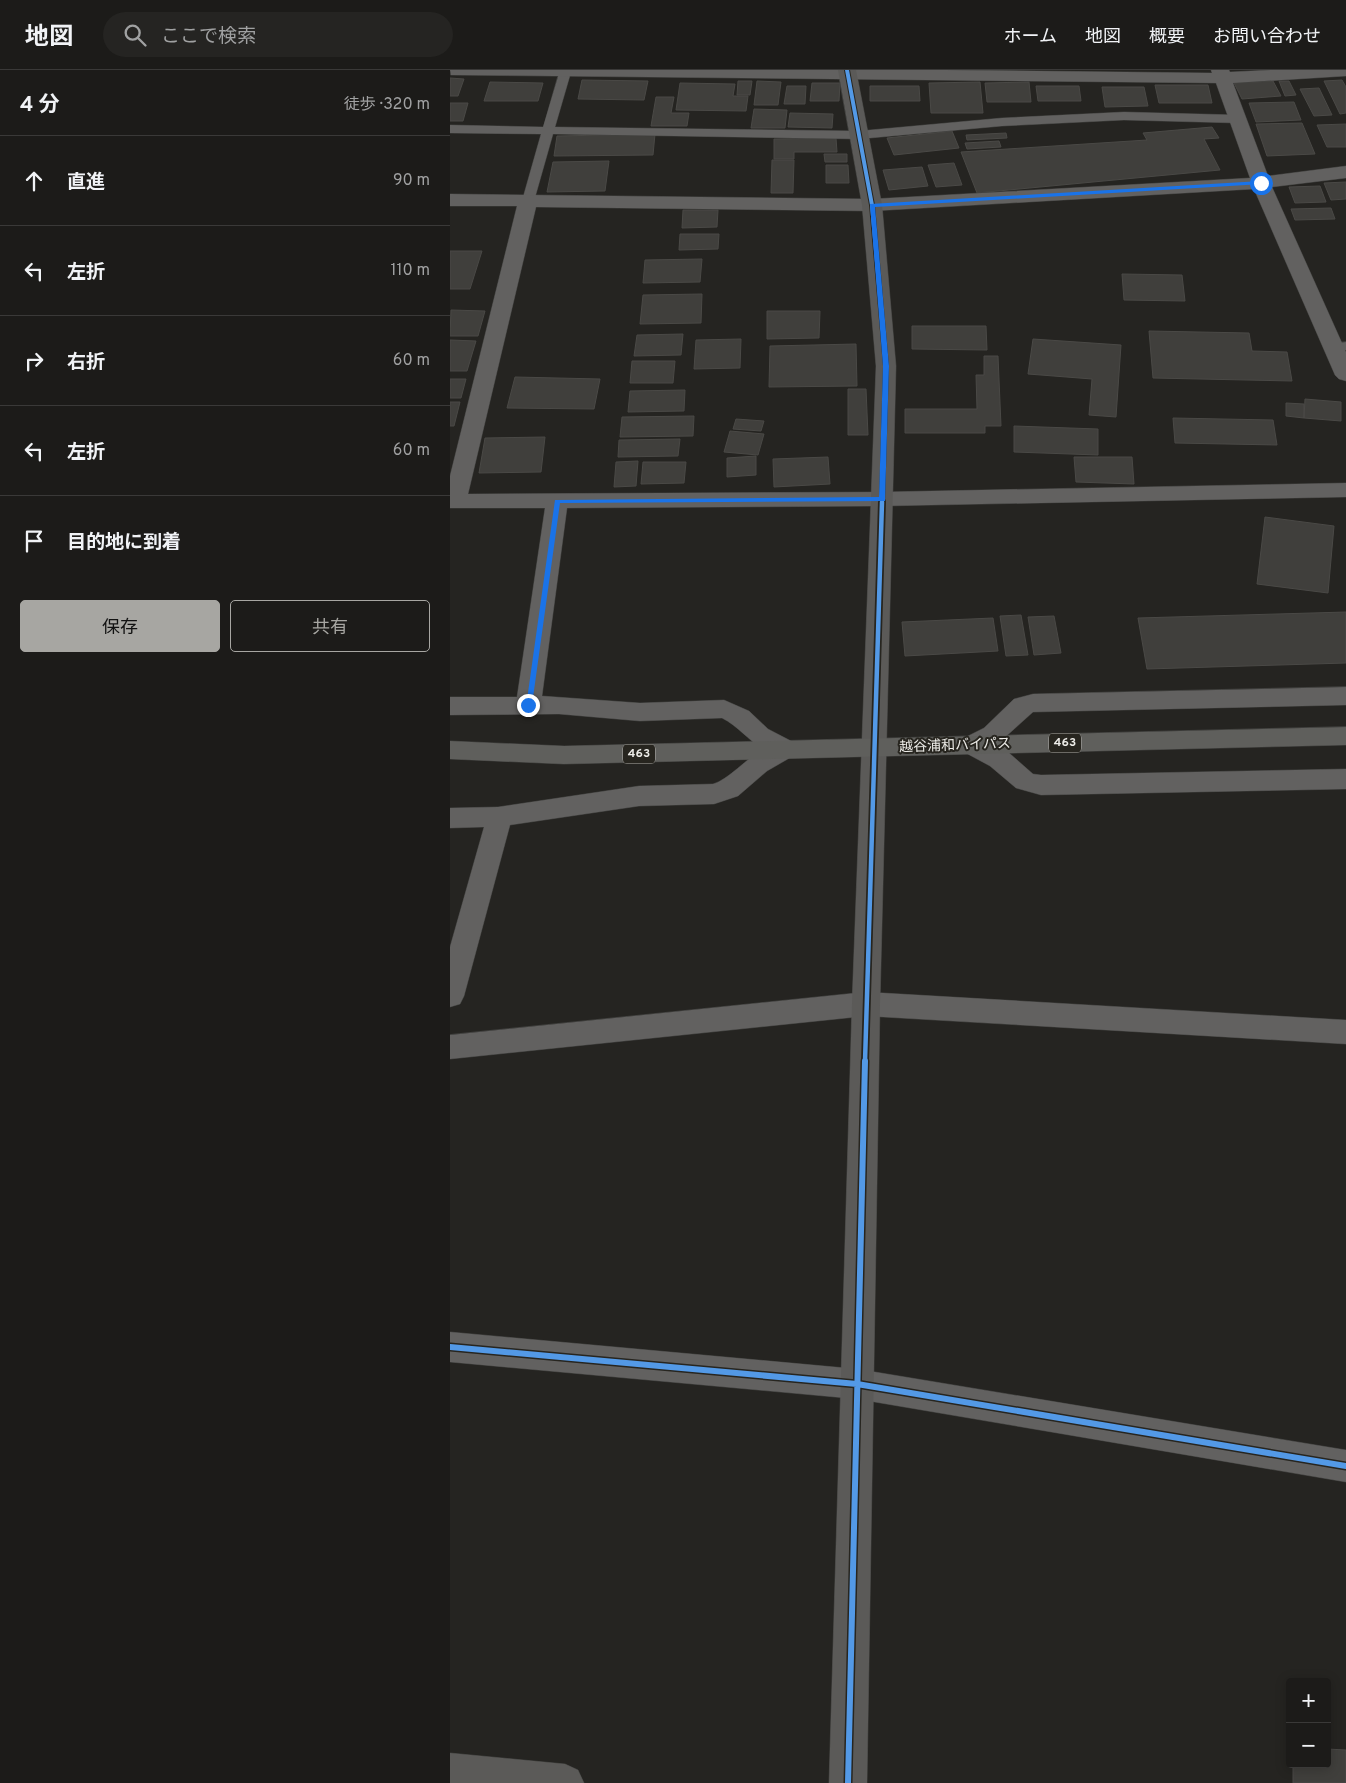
<!DOCTYPE html>
<html lang="ja">
<head>
<meta charset="utf-8">
<style>
  body { margin:0; font-family:Overpass,"Noto Sans JP",sans-serif; background:#252422; color:#f1f3f6 }
  .controls { position:absolute; right:15px; bottom:15px; display:grid; overflow:hidden; border-radius:5px; box-shadow:0 2px 12px #0003 }
  .controls button { width:45px; height:45px; display:grid; place-items:center; padding:0; border:0; border-bottom:1px solid #3a3938; background:#1c1b19; color:#f1f3f6; font:25px sans-serif }
  .stop { position:absolute; width:15px; height:15px; margin:-11px; border:4px solid #1a73e8; border-radius:50%; background:#fff }
  .stop.end { background:#1a73e8; border-color:#fff; box-shadow:0 1px 5px #0008 }
  .list { margin:0; padding:0; list-style:none }
  h2 { display:flex; justify-content:space-between; align-items:center; height:65px; margin:0; padding:0 20px; font-size:21px }
  h2 small { font-size:16px; font-weight:400; color:#a0a1a2 }
  .list li { display:grid; grid-template-columns:32px 1fr auto; gap:15px; align-items:center; box-sizing:border-box; height:90px; padding:0 20px; border-top:1px solid #3a3938 }
  .list b { display:block; font-size:19px; white-space:nowrap }
  .list em { font-size:16px; font-style:normal; color:#a0a1a2 }
  .actions { display:flex; gap:10px; padding:15px 20px }
  .actions a { flex:1; padding:11px 0; border:1px solid #a7a6a2; border-radius:5px; text-align:center; font-size:18px; color:#a7a6a2 }
  .actions .main { background:#a7a6a2; color:#111 }
  .icon { flex:none; width:28px; height:28px; fill:none; stroke:currentColor; stroke-width:2; stroke-linecap:round; stroke-linejoin:round }
  .map { position:relative; flex:none; width:896px; height:1713px; overflow:hidden }
  header { display:flex; align-items:center; gap:30px; box-sizing:border-box; height:70px; padding:0 25px; background:#1c1b19; border-bottom:1px solid #3a3938 }
  header strong { font-size:24px }
  nav { display:flex; gap:28px; margin-inline-start:auto; font-size:18px }
  .search { width:350px; height:45px; background:#252422; display:flex; align-items:center; gap:12px; box-sizing:border-box; padding:0 18px; border-radius:28px; color:#a0a1a2; font-size:19px }
  main { display:flex }
  aside { flex:1; background:#1c1b19 }
  .map>svg:first-child { display:block }
</style>
</head>
<body>
<header>
<strong>地図</strong>
<div class="search"><svg class="icon" aria-label="search" viewBox="0 0 24 24"><circle cx="10" cy="10" r="6"/><path d="M15 15l6 6"/></svg>ここで検索</div>
<nav><a>ホーム</a><a>地図</a><a>概要</a><a>お問い合わせ</a></nav>
</header>
<main>
<aside>
<h2>4 分<small>徒歩 · 320 m</small></h2>
<ul class="list">
<li><svg class="icon" aria-label="ahead" viewBox="0 0 24 24"><path d="M12 20V5M6 11l6-6 6 6"/></svg><div><b>直進</b></div><em>90 m</em></li>
<li><svg class="icon" aria-label="left" viewBox="0 0 24 24"><path d="M17 20v-9H6M10 6l-5 5 5 5"/></svg><div><b>左折</b></div><em>110 m</em></li>
<li><svg class="icon" aria-label="right" viewBox="0 0 24 24"><path d="M7 20v-9h11M14 6l5 5-5 5"/></svg><div><b>右折</b></div><em>60 m</em></li>
<li><svg class="icon" aria-label="left" viewBox="0 0 24 24"><path d="M17 20v-9H6M10 6l-5 5 5 5"/></svg><div><b>左折</b></div><em>60 m</em></li>
<li><svg class="icon" aria-label="arrive" viewBox="0 0 24 24"><path d="M6 21V4h12l-3 4 3 4H6"/></svg><div><b>目的地に到着</b></div></li>
</ul>
<div class="actions"><a class="main">保存</a><a>共有</a></div>
</aside>
<div class="map">
<svg width="896" height="1713" viewBox="0 0 896 1713">
  <rect width="100%" height="100%" fill="#252421"/>
  <path fill="#403f3c" stroke="#4a4946" d="M0,8L14,9L8,26H0Z
    M132,10L198,11L194,30L128,29Z
    M892,10L896,17V43L890,44L874,11Z
    M288,11H302L300,25H287Z
    M307,11L331,12L328,35H304Z
    M823,11L831,26L792,29L784,13Z
    M829,11H839L846,25L835,26Z
    M40,12L93,13L88,31H34Z
    M530,12L533,43H481L479,13Z
    M579,12L581,32H537L535,13Z
    M230,13L285,14L283,26H298L296,41L226,40Z
    M362,13H390L389,31H360Z
    M705,15H758L762,33H709Z
    M337,16H356L355,34H334Z
    M420,16H469L470,31H420Z
    M586,16H629L631,31H588Z
    M652,17H694L698,36L655,37Z
    M869,18L882,45L864,46L850,19Z
    M206,27H224L221,43H239L237,56H201Z
    M844,32L851,50L806,52L799,33Z
    M0,33H18L13,51H0Z
    M304,39L337,40L335,58H301Z
    M340,43L383,44L382,58L338,57Z
    M852,53L865,84L817,86L806,54Z
    M896,54V77H877L867,55Z
    M762,57L769,68L754,69L770,100L527,123L511,82L697,70L693,63Z
    M502,61L509,78L444,85L437,68Z
    M556,63L557,68L517,70L516,65Z
    M205,64L203,85L104,86L107,66Z
    M386,68L387,82H344V89H324V69Z
    M549,71L551,77L517,79L515,73Z
    M374,84H397V92H375Z
    M322,90H344L343,123H321Z
    M159,91L155,121L97,122L103,92Z
    M504,93L512,115L486,117L478,95Z
    M376,95H398L399,113H376Z
    M472,97L478,116L439,120L433,100Z
    M896,112V129L881,130L874,113Z
    M870,116L876,132L845,133L839,117Z
    M881,138L885,149L845,150L841,139Z
    M233,140H268L267,157L232,158Z
    M230,164H269L268,179L229,180Z
    M0,181H32L20,219H0Z
    M252,189L250,212L193,213L195,190Z
    M672,204L732,205L735,231L674,230Z
    M252,224L251,253L190,254L193,225Z
    M1,240L35,241L28,266H0Z
    M317,241H370L369,268L317,269Z
    M462,256H536L537,280L462,279Z
    M699,261L799,263L802,281L837,282L842,311L703,308Z
    M233,264L231,285L184,286L187,265Z
    M291,269L290,298L244,299L246,270Z
    M583,269L671,275L666,347L639,345L642,309L578,304Z
    M0,270L26,271L17,301H0Z
    M406,274L407,316L319,317L320,276Z
    M534,286H548L551,356H535V363H455V339H527L526,305H534Z
    M182,291H225L223,313H180Z
    M65,307L150,309L144,339L57,338Z
    M0,309H16L11,328H0Z
    M398,319H416L418,365H398Z
    M235,320L234,341L178,342L180,321Z
    M855,329L891,332V351L854,348Z
    M0,332H10L4,356H0Z
    M836,333L854,334V348L836,346Z
    M244,346L243,366L170,367L172,347Z
    M723,348L823,350L827,375L725,373Z
    M286,349L314,351L311,361L283,359Z
    M564,356L648,359V385L564,382Z
    M280,361L314,364L308,385L274,382Z
    M95,367L91,402L29,403L35,368Z
    M230,369L228,386L168,387L169,370Z
    M306,386V405L277,407V388Z
    M378,387L380,414L324,417L323,389Z
    M624,387H682L684,414L626,412Z
    M188,391L186,416L164,417L166,392Z
    M193,392H236L234,413L191,414Z
    M815,447L884,456L878,523L807,514Z
    M896,542V593L697,599L688,548Z
    M571,545L578,585L556,586L550,546Z
    M604,546L611,583L584,585L578,547Z
    M543,548L548,581L455,586L452,552Z
    M877,1679L896,1680V1713H843V1694H877Z"/>
  <g fill="none" stroke-linecap="round" stroke-linejoin="round">
    <defs>
      <path id="lane" d="M110,0H120L121,2L105,57L409,61L552,48L674,42L788,45L794,49L788,53L674,50L552,56L409,69L103,64L84,131L83,134H73L72,131L91,64L0,63V55L93,57Z
        M896,272V280H878L876,277L878,274Z"/>
      <path id="street" d="M0,0H495L762,3L761,0H779L780,2L821,0H896V6L783,13L818,106L896,96V108L822,117L896,282V311L889,309L885,305L804,119L422,141L86,137L18,424L432,422L896,413V427L432,436L117,438L92,626L190,633L274,630L299,641L318,659L343,672L347,679L343,686L317,701L288,726L264,734L189,736L60,755L14,926L10,934L0,937V877L34,757L0,758V738L48,737L189,716L263,714C278,710 297,688 313,679C298,670 288,656 272,648L190,651L109,644L0,645V627H67L95,438H0V406L67,136H0V124L422,129L800,108L766,13L1,5Z
        M896,617V635L583,642L552,670L544,675L558,682L583,704L591,705L896,699V719L591,725L566,718L540,696L514,682L510,675L514,668L534,658L564,629L583,624Z
        M416,922L896,950V974L416,946L0,989V965Z
        M0,1262L407,1299L896,1380V1412L407,1329L0,1292Z"/>
      <path id="secondary" d="M388,0H406L432,135L446,296L430,934L417,1713H379L402,934L426,296L412,135Z
        M0,1683L115,1694L128,1700L134,1713H0Z"/>
      <path id="highway" d="M896,657V675L114,694L0,689V671L114,676Z"/>
    </defs>
    <use href="#lane" stroke="#40403e" stroke-width="1"/>
    <use href="#street" stroke="#40403e" stroke-width="1"/>
    <use href="#secondary" stroke="#40403e" stroke-width="1"/>
    <use href="#highway" stroke="#40403e" stroke-width="1"/>
    <use href="#lane" fill="#626160" fill-rule="evenodd"/>
    <use href="#street" fill="#626160" fill-rule="evenodd"/>
    <use href="#secondary" fill="#5b5a58" fill-rule="evenodd"/>
    <use href="#highway" fill="#5f5f5c" fill-rule="evenodd"/>
    <defs>
      <path id="cycleway-far2" d="M397,0L422,135L436,296L432,433"/>
      <path id="cycleway-far1" d="M415,992L432,432"/>
      <path id="cycleway" d="M0,1277L407,1314L896,1396
        M398,1713L415,991"/>
    </defs>
    <use href="#cycleway-far2" stroke="#27251f" stroke-width="6"/>
    <use href="#cycleway-far1" stroke="#27251f" stroke-width="8"/>
    <use href="#cycleway" stroke="#27251f" stroke-width="9"/>
    <use href="#cycleway-far2" stroke="#5399e6" stroke-width="4"/>
    <use href="#cycleway-far1" stroke="#5399e6" stroke-width="4.5"/>
    <use href="#cycleway" stroke="#5399e6" stroke-width="6"/>
  </g>
  <path fill="#1a73e8" d="M811,111L813,114L425,137L439,296L435,431L110,433L82,635L76,637L105,430L429,427L433,296L420,134Z"/>
  <g text-anchor="middle" dominant-baseline="central" stroke-width="4" stroke-linejoin="round" paint-order="stroke">
    <g fill="#27251f" stroke="#b2b0ac" stroke-width="1">
      <rect x="599" y="663.5" width="32" height="19" rx="4"/>
      <rect x="173" y="674.5" width="32" height="19" rx="4"/>
    </g>
    <g font-size="12" font-weight="bold" fill="#edece8">
      <text x="615" y="673">463</text>
      <text x="189" y="684">463</text>
    </g>
    <g font-size="14" fill="#edece8" stroke="#27251f">
      <text transform="translate(505 676) rotate(-2)">越谷浦和バイパス</text>
    </g>
  </g>
</svg>
<div class="controls">
<button>+</button>
<button>−</button>
</div>
<div class="stop" style="left:811px;top:113px"></div>
<div class="stop end" style="left:78px;top:635px"></div>
</div>
</main>
</body>
</html>
